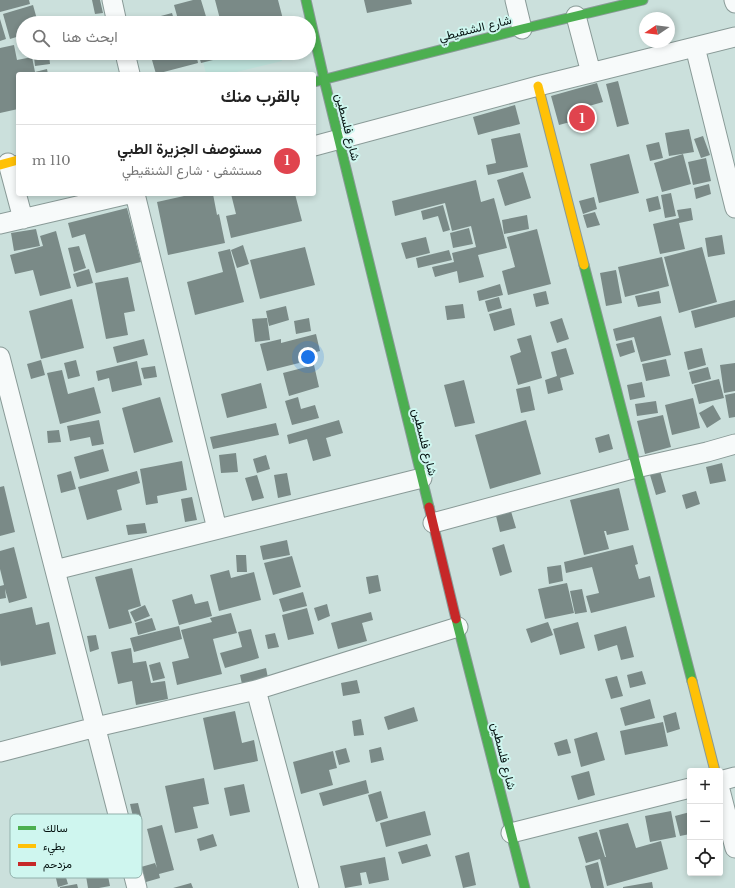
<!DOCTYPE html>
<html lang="ar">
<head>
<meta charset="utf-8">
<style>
  body { margin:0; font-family:"Libre Baskerville",Vazirmatn,serif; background:#f6f6f6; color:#222; direction:rtl }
  .controls { position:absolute; right:12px; bottom:12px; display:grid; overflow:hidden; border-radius:4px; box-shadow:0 2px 6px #0003 }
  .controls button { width:36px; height:36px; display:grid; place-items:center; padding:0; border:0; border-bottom:1px solid #e0e0e0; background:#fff; color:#222; font:20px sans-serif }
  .compass { position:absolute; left:639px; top:12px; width:36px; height:36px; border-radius:50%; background:#fff; box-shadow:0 2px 6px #0003; rotate:257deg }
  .you { position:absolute; left:308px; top:357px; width:14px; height:14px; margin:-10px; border:3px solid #fff; border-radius:50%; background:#1a73e8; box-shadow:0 0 0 6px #1a73e833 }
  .badge { display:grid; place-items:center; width:26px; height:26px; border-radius:50%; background:#4a5957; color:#fff; font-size:13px; font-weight:700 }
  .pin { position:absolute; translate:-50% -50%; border:2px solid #fff; box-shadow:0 1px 4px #0006 }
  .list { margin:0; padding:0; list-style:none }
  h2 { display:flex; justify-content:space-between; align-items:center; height:52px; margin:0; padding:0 16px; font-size:17px }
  h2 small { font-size:13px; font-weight:400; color:#767676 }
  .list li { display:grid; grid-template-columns:26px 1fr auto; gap:12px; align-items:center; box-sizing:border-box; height:72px; padding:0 16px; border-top:1px solid #e0e0e0 }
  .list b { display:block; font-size:15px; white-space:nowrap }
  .list p { margin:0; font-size:13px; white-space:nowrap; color:#767676 }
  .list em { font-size:13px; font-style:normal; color:#767676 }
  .icon { flex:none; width:22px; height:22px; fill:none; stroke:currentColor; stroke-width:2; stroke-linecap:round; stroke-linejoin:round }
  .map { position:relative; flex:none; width:735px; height:888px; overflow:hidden; direction:ltr }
  .search { position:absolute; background:#fff; box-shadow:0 2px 6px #0003; left:16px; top:16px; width:300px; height:44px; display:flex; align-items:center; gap:10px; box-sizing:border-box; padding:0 14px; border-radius:22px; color:#767676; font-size:15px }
  .panel { position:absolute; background:#fff; box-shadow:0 2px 6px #0003; left:16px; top:72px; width:300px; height:124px; border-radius:4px; direction:rtl }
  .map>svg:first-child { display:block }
</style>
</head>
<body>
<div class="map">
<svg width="735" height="888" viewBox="0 0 735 888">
  <rect width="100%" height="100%" fill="#cbe0dc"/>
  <path fill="#bee2db" d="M201,53H280L282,61L228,74H206Z"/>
  <path fill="#7a8a87" d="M0,0H29L30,4L0,12Z
    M92,0H100L103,13L95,14Z
    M193,0H201L208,23H179L174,5Z
    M215,0H278L284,23H221Z
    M364,0H411L412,4L367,13Z
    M33,5L38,23H23V35L10,39L3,14Z
    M172,13L175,23H143L142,21Z
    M0,19L6,39L0,41Z
    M14,45L17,60L32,57L35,72L47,69L48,74H18V109L0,113V48Z
    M150,53H196L198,63L156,74Z
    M198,53H216L217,59L201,63Z
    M49,55L50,64L35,66L34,57Z
    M618,81L629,124L617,127L606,84Z
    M597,83L603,102L582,108L585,118L559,125L551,96Z
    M515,105L520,124L478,135L473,117Z
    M689,129L694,152L669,156L665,133Z
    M520,133L528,167L488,175L486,165L496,163L491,139Z
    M703,136L710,155L701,158L694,139Z
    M659,142L663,158L650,161L646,145Z
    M629,154L639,193L599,203L590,164Z
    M683,154L691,184L662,192L654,163Z
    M706,158L711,181L693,185L688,162Z
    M523,172L531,198L505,206L497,180Z
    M476,180L481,202L494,198L507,248L478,255L484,277L459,283L457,271L435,277L432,267L454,262L452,253L476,247L471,226L452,231L445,203L395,216L392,201Z
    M709,184L711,194L696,199L694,188Z
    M671,193L676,216L665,218L661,195Z
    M193,194H213L217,215L219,214L225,243L168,255L157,202Z
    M231,194H295L302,221L231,238L226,216L236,214Z
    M658,196L661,209L649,212L646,199Z
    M594,197L597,209L583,214L579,201Z
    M443,205L450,230L443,232L438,216L423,220L421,211Z
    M127,208L141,262L96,273L85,234L72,238L68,223Z
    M691,208L693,220L679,223L685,249L660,254L653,224L679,218L677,210Z
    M595,212L600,225L587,228L583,215Z
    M527,215L529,229L504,234L502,220Z
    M469,228L473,244L453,248L450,233Z
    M36,229L40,246L14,251L11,233Z
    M537,229L551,284L508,295L502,271L515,267L507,237Z
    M56,231L71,288L40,296L33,270L15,274L10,255L43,246L40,236Z
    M722,235L725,254L708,257L705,238Z
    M426,237L430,253L406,259L401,243Z
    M243,245L249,264L237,268L231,250Z
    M79,246L86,268L74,272L68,248Z
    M305,247L315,285L260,299L250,260Z
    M702,247L717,302L679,313L664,257Z
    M230,249L244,302L195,315L187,282L223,272L218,252Z
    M449,250L452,260L418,268L416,258Z
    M662,257L669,286L625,297L618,267Z
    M89,269L93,283L77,287L73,274Z
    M616,270L622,303L606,306L600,273Z
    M128,277L135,311L124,313L128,335L106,339L95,283Z
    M500,284L503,295L479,301L477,291Z
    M546,291L549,304L536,307L533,294Z
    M659,291L661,303L638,307L635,296Z
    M499,297L502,308L488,312L485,301Z
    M72,299L84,348L41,359L29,311Z
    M735,300V317L695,328L691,311Z
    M463,304L465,318L447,320L445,306Z
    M286,306L289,320L269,326L266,311Z
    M511,308L515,325L494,331L489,314Z
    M661,316L671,355L641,362L634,337L616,341L613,329Z
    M267,318L270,340L255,342L252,319Z
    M309,318L311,331L296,334L294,321Z
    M562,318L569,339L557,343L550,322Z
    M316,334L320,351L298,357L299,363L267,371L260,344L281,339V343Z
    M531,335L542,378L518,385L510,356L521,352L517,339Z
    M144,339L148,355L117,363L113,347Z
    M632,340L635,352L620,357L616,344Z
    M566,348L574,374L560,378L563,390L548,394L545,380L557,376L551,352Z
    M702,348L706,365L688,370L684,352Z
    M666,359L670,376L646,381L642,364Z
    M41,360L45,375L31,379L27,364Z
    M76,360L80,376L68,379L64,363Z
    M137,361L142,385L112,392L109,378L98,381L96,371Z
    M735,363V391L724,393L720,365Z
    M314,365L319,387L289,396L283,373Z
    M155,366L157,377L144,379L141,368Z
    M708,367L711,379L692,384L689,372Z
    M62,370L68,394L94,387L101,413L60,424L47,373Z
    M719,379L724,398L699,404L694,385Z
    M464,380L475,423L455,427L444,385Z
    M642,382L645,397L630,400L627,385Z
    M261,383L267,408L227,418L221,394Z
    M530,386L535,410L521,413L516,389Z
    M735,393V417L729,418L725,395Z
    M160,397L173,442L134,453L122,408Z
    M298,397L301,409L315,405L319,418L292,425L285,401Z
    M693,398L700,428L672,435L665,405Z
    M656,401L658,413L637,416L635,404Z
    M713,405L721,419L707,428L699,413Z
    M663,415L671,447L645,454L637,421Z
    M99,420L104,444L92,446L90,437L70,441L67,426Z
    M339,420L343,433L326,438L331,456L313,461L307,439L289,444L287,435Z
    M526,420L541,474L490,489L475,435Z
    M276,423L279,435L213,449L210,437Z
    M59,430L61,442L48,443L47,431Z
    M609,434L613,449L599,453L595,438Z
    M103,449L109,471L80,479L74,457Z
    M236,453L238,472L221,473L219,455Z
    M266,455L270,469L257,473L253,459Z
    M182,461L187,490L157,496L158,503L146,505L140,469Z
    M722,463L726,481L710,484L706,467Z
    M71,471L76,489L61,493L57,475Z
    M137,471L140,483L117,490L122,510L87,520L78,487Z
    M660,471L666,492L656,495L650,475Z
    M287,473L291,495L278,498L274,475Z
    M257,475L264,498L252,501L245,478Z
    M4,486L15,532L0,536V487Z
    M619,488L629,530L607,535L606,531H604L609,549L584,555L570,500Z
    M696,491L700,504L686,509L682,495Z
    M192,497L197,520L185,522L181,499Z
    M510,508L516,528L500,532L495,512Z
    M145,523L147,533L128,535L126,525Z
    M287,540L290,555L263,560L260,546Z
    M504,544L512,572L500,576L492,548Z
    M633,545L638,564L635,565L639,579L650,576L655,597L591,613L586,596L599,593L592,567L566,573L564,562Z
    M14,547L27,598L9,603L5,589L6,598L0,599V586L4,585L0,569V551Z
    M236,555H246L247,572H237Z
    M292,556L301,587L273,595L264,563Z
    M561,565L563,581L549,584L547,567Z
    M132,568L141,606L128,610L132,623L109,629L95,577Z
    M229,570L231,578L254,572L261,600L219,611L210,575Z
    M378,575L381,591L369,594L366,577Z
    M567,583L574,613L545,619L538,589Z
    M582,589L587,612L575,614L570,591Z
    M303,592L307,606L283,612L279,599Z
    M192,594L195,604L208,601L212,616L179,625L172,600Z
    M327,604L330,616L318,621L314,608Z
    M145,605L150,616L135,622L130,612Z
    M32,607L36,625L49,622L56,654L1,666L0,660V614Z
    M307,608L314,634L288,640L282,615Z
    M371,612L373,620L362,623L367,641L338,649L331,623Z
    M231,613L237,633L213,639L222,674L177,685L172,662L189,658L181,630L212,622L210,618Z
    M152,618L156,630L138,635L135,623Z
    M548,622L553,635L531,643L526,629Z
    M578,622L585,648L560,655L553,629Z
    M179,626L182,639L134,652L130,638Z
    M626,626L634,657L621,660L617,645L598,651L594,635Z
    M251,629L259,658L225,668L220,653L242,647L238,632Z
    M275,633L279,647L268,649L265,635Z
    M96,635L99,649L90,652L87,636Z
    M131,648L133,663L146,661L151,683L165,681L168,699L136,705L132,681L118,684L111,652Z
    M160,662L165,678L153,681L149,665Z
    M266,668L268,678L242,684L240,675Z
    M642,671L646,684L630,688L627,675Z
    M617,676L623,696L611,699L605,679Z
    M357,680L360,693L343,696L341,683Z
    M650,699L655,718L625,726L620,708Z
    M414,707L418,721L388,730L384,717Z
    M235,711L242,743L254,740L258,761L214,770L203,718Z
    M676,712L680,729L667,733L663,716Z
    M361,719L364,735L354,736L352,721Z
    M663,722L668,746L625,755L620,731Z
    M597,732L605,760L581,767L574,739Z
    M567,739L571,753L558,756L554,743Z
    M381,747L384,760L371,763L369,750Z
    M346,748L350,762L339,765L335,751Z
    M333,751L337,768L329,770L333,785L301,794L293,762Z
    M589,771L595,795L578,800L571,776Z
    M204,778L209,804L193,807L198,828L175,833L165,786Z
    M366,780L369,793L323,806L319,793Z
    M244,784L250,812L230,816L224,788Z
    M381,791L388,818L376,822L368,795Z
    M138,803L142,819L134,821L130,804Z
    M425,811L431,835L386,847L380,823Z
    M671,811L676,837L650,842L645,816Z
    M690,812V834L680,836L675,816Z
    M628,823L636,848L661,841L668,869L607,886L600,859L586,863L578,837L597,832L605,857H606L599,830Z
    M162,825L174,870L159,874L160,878L146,882L141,867L155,863L157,868L147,829Z
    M213,834L217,846L200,851L197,839Z
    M427,844L431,856L402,864L398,852Z
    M469,852L476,885L463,888L455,856Z
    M385,857L389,880L369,884L366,872L360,873L362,885L345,888L340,866Z
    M598,862L604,888H591L585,866Z
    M106,866L110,886L99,888H88L85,870Z
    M64,871L68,884L58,887L55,874Z
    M652,882L653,888H623V887Z
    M191,883L193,888H173Z
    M77,884L78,888H60V887Z"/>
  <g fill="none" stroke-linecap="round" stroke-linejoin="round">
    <defs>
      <path id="street" d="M112,0L117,23
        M515,0L522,29
        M734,0L735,3
        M576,16L591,73
        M695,47L735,208
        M125,53L130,74
        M314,146L538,86L735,37
        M8,163L23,219
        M135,194L217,529
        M0,224L129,194
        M0,357L137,888
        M433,523L636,468L707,452L735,444
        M55,570L422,478
        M256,690L309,888
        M0,752L96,727L256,690L458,627
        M720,781L735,777
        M720,790L735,848
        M511,833L690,788"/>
      <path id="fast" d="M306,0L324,79L429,507
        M314,82L522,29L643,0
        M584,265L692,681
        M456,619L525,888"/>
      <path id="slow" d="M538,86L584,265
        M0,165L18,160
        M692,681L715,771"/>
      <path id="jam" d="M429,507L456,619"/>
    </defs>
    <use href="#street" stroke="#899a97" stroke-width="21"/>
    <use href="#fast" stroke="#899a97" stroke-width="11"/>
    <use href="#slow" stroke="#899a97" stroke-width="11"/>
    <use href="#jam" stroke="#899a97" stroke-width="11"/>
    <use href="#street" stroke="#f7fafa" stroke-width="19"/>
    <use href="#fast" stroke="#4caf50" stroke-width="9"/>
    <use href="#slow" stroke="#ffc107" stroke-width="9"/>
    <use href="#jam" stroke="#c62828" stroke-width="9"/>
  </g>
  <g text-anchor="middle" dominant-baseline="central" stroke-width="4" stroke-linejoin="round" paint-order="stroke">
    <g font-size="12" fill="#04110f" stroke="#cff6ef">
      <text transform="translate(475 28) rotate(-14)">شارع الشنقيطي</text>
      <text transform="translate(348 127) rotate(76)">شارع فلسطين</text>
      <text transform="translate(425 442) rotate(76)">شارع فلسطين</text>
      <text transform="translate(504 756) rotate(76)">شارع فلسطين</text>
    </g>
  </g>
  <rect x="10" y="814" width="132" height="64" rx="6" fill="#cff6ef" stroke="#92b1ac" stroke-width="1"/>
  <rect x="18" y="826" width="18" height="4" fill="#4caf50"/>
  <rect x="18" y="844" width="18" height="4" fill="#ffc107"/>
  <rect x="18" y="862" width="18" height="4" fill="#c62828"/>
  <g font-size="11" fill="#04110f">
    <text x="43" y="832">سالك</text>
    <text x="43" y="850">بطيء</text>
    <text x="43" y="868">مزدحم</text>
  </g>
</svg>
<div class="controls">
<button>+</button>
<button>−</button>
<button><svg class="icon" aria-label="locate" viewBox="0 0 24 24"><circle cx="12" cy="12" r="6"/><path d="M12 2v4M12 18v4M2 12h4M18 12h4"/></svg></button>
</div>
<svg class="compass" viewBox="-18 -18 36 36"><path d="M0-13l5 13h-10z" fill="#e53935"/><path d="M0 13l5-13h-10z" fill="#767676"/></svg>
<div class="you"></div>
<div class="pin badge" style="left:582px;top:118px;background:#e0444e">1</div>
<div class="search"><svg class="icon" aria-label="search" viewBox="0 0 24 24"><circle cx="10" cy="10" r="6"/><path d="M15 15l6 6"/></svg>ابحث هنا</div>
<section class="panel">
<h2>بالقرب منك<small></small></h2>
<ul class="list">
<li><span class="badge" style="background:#e0444e">1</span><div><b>مستوصف الجزيرة الطبي</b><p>مستشفى · شارع الشنقيطي</p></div><em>110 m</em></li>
</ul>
</section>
</div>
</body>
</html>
